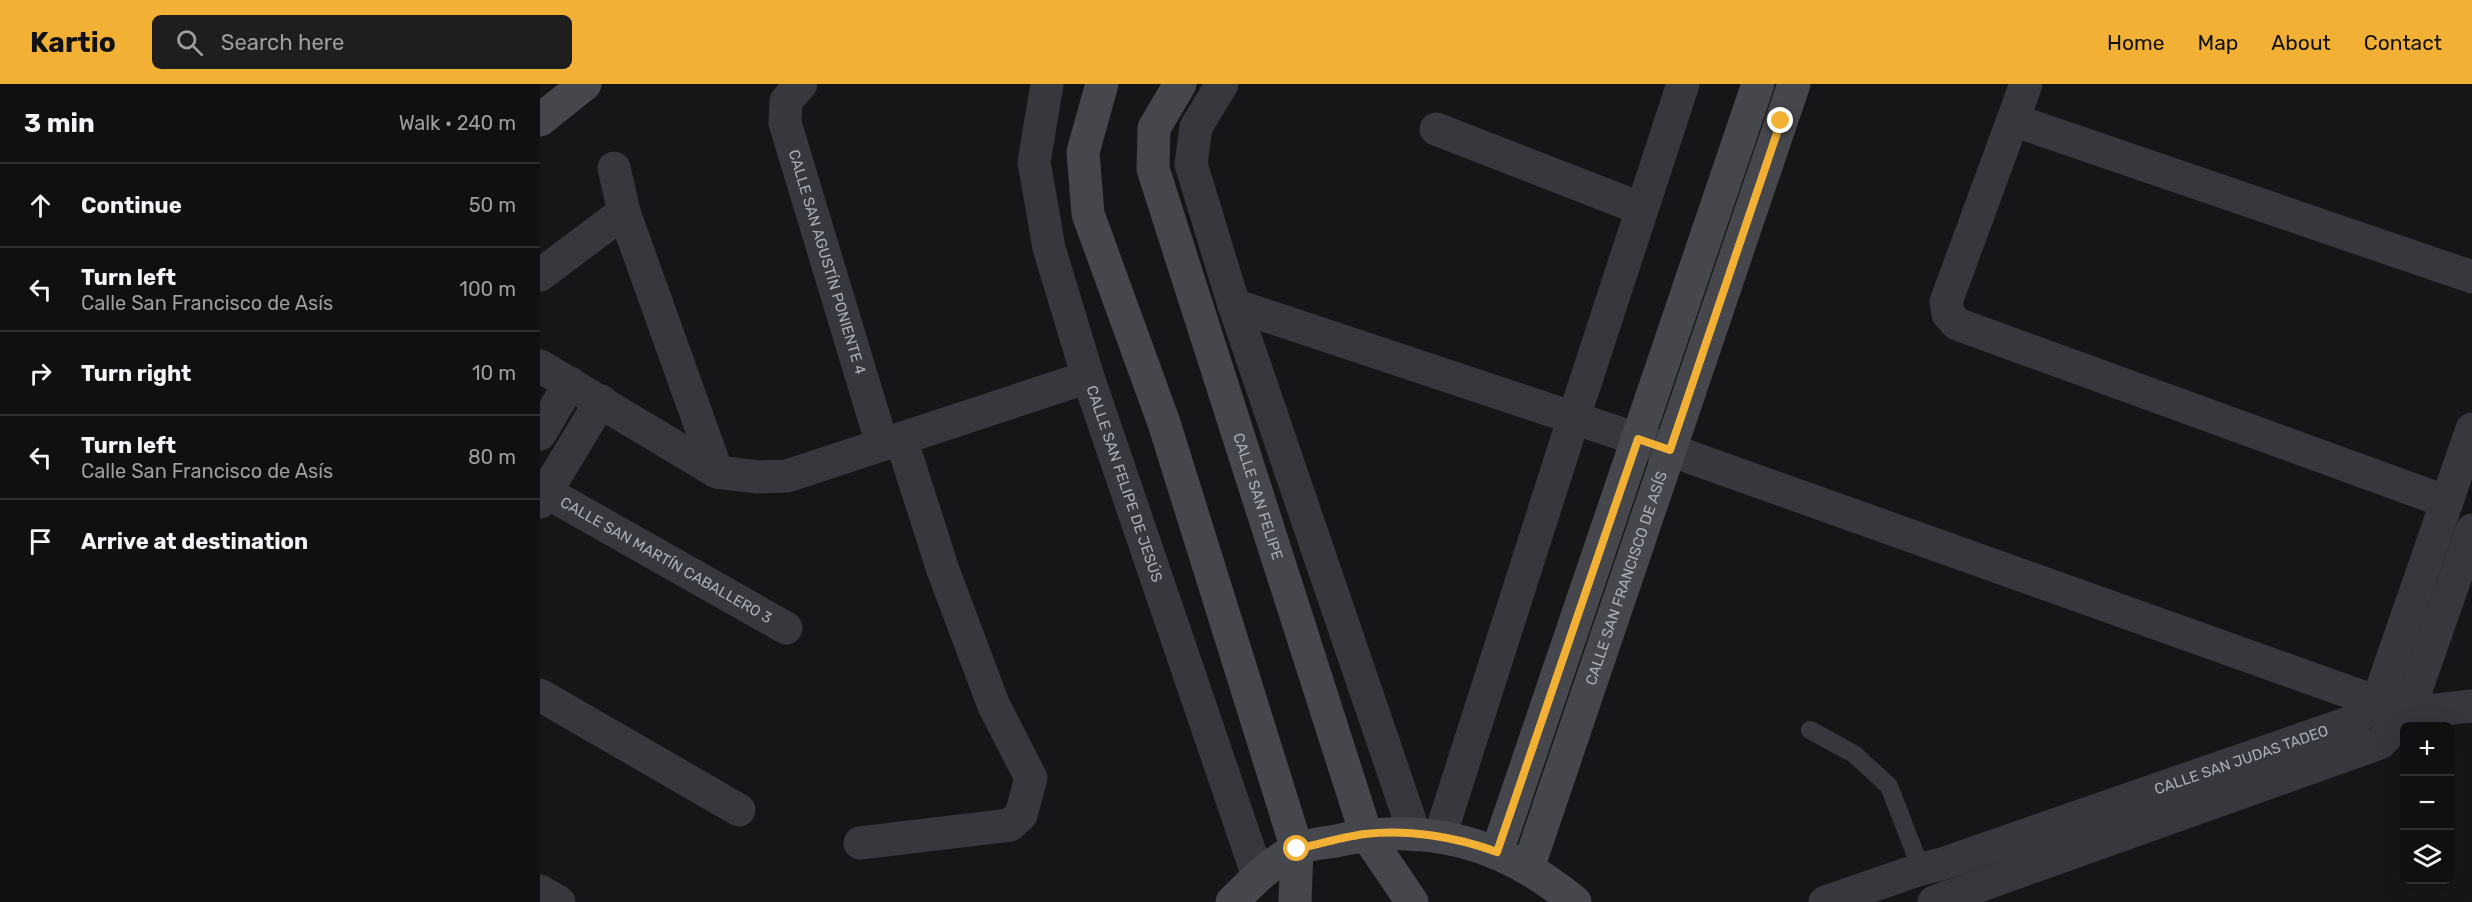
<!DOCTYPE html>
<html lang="en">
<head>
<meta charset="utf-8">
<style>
  body { margin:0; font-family:Rubik,sans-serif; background:#1e1e20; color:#f1f3f6 }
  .controls { position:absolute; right:18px; bottom:18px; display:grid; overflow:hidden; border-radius:9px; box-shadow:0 6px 24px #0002 }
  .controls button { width:54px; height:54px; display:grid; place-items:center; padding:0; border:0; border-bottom:2px solid #303032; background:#101012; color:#f1f3f6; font:30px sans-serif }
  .stop { position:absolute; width:18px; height:18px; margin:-14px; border:4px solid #f2b134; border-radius:50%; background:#fff }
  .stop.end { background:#f2b134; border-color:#fff; box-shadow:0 2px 6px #0008 }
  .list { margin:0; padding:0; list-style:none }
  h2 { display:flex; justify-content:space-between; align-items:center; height:78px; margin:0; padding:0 24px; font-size:26px }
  h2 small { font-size:20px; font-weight:400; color:#9c9d9f }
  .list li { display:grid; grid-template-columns:39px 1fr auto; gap:18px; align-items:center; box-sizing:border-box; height:84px; padding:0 24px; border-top:2px solid #303032 }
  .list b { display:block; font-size:22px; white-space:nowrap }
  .list p { margin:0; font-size:20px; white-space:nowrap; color:#9c9d9f }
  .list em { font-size:20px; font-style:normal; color:#9c9d9f }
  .icon { flex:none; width:33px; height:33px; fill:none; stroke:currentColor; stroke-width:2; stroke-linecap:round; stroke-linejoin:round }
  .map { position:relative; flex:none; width:1932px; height:818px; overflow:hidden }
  header { display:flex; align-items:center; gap:36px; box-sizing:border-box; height:84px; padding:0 30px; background:#f2b134; color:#111 }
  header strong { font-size:28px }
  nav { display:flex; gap:33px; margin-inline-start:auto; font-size:21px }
  .search { width:420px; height:54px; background:#1e1e20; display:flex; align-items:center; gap:15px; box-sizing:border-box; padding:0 21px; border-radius:9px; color:#9c9d9f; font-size:22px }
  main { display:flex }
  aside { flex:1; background:#101012 }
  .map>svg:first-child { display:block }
</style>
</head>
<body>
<header>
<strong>Kartio</strong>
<div class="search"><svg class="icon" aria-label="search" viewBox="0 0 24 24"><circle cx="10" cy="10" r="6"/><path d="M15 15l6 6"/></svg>Search here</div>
<nav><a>Home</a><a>Map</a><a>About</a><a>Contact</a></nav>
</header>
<main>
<aside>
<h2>3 min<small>Walk · 240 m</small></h2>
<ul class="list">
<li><svg class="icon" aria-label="ahead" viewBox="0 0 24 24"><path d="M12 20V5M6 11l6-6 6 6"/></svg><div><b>Continue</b></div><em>50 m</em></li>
<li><svg class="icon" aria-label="left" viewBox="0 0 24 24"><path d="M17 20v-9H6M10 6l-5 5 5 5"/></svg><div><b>Turn left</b><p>Calle San Francisco de Asís</p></div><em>100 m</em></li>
<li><svg class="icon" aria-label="right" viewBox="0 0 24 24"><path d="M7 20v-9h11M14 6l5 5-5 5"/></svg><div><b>Turn right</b></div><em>10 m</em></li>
<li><svg class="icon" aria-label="left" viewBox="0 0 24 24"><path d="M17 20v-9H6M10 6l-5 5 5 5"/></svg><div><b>Turn left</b><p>Calle San Francisco de Asís</p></div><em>80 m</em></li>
<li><svg class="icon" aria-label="arrive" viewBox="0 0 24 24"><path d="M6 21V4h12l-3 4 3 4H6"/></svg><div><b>Arrive at destination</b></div></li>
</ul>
</aside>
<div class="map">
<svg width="1932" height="818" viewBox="0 0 1932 818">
  <rect width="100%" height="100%" fill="#161618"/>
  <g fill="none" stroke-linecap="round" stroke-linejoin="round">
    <path stroke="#37383d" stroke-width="18" d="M1270,646L1314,670L1349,702L1381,785"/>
    <g stroke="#37383d" stroke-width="33">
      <path id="s1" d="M261,0L246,17L245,39L342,360"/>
      <path id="s2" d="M507,0L494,78L509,164L548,293L718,792"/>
      <path d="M682,0L656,43L651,80L694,221L875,751"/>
      <path d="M1486,0L1406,218L1408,230L1417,240L1907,418"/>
      <path d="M1473,36L1932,193"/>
      <path d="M896,45L1102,125"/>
      <path d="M74,84L84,128L177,388"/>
      <path d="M0,191L84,128"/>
      <path d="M694,221L1130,366L1868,629L1932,622"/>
      <path d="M0,282L177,388L218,393L247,392L548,293"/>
      <path d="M0,350L30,299"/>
      <path id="s3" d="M6,408L246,544"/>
      <path d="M0,418L61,317"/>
      <path d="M0,611L199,726"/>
      <path d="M900,752L1034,333L1143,0"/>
      <path d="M320,759L470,741L481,731L491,694L454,622L403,486L361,355"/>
      <path d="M0,807L19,818"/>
      <path id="s4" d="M1285,818L1381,785L1402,780L1811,638L1837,619L1932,345"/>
      <path d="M1394,818L1840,659L1868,629L1932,446"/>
    </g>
    <g stroke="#45474d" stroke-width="33">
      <path d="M562,0L543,68L548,130L624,339L757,765L755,818"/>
      <path id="s5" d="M640,0L614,44L613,85L826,750L872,818"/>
      <path d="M0,36L45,0"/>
      <path d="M957,768L1218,0"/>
      <path id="s6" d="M988,784L1254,0"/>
      <path d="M692,818C711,799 731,778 756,766C767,760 784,759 796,757C887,737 964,759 1035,818"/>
    </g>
  </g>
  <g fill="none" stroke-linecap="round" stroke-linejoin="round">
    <path stroke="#f2b134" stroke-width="8" d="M757,765C779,760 802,753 825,750C868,745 917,753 957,768L1098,355L1130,366L1241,37"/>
  </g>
  <g text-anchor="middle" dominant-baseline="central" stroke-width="6" stroke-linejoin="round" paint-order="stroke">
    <g font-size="15" fill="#a8adb8" stroke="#111113">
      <text stroke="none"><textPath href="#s1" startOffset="190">CALLE SAN AGUSTÍN PONIENTE 4</textPath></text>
      <text stroke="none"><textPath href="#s2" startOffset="414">CALLE SAN FELIPE DE JESÚS</textPath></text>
      <text stroke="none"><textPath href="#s5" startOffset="436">CALLE SAN FELIPE</textPath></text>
      <text stroke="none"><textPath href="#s3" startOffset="138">CALLE SAN MARTÍN CABALLERO 3</textPath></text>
      <text stroke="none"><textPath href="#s6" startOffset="306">CALLE SAN FRANCISCO DE ASÍS</textPath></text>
      <text stroke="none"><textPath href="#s4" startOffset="440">CALLE SAN JUDAS TADEO</textPath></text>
    </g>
  </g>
</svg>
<div class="controls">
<button>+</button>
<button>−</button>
<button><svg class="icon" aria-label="layers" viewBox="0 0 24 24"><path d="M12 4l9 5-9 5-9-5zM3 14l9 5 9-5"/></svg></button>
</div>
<div class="stop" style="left:757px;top:765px"></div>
<div class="stop end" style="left:1241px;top:37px"></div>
</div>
</main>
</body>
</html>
